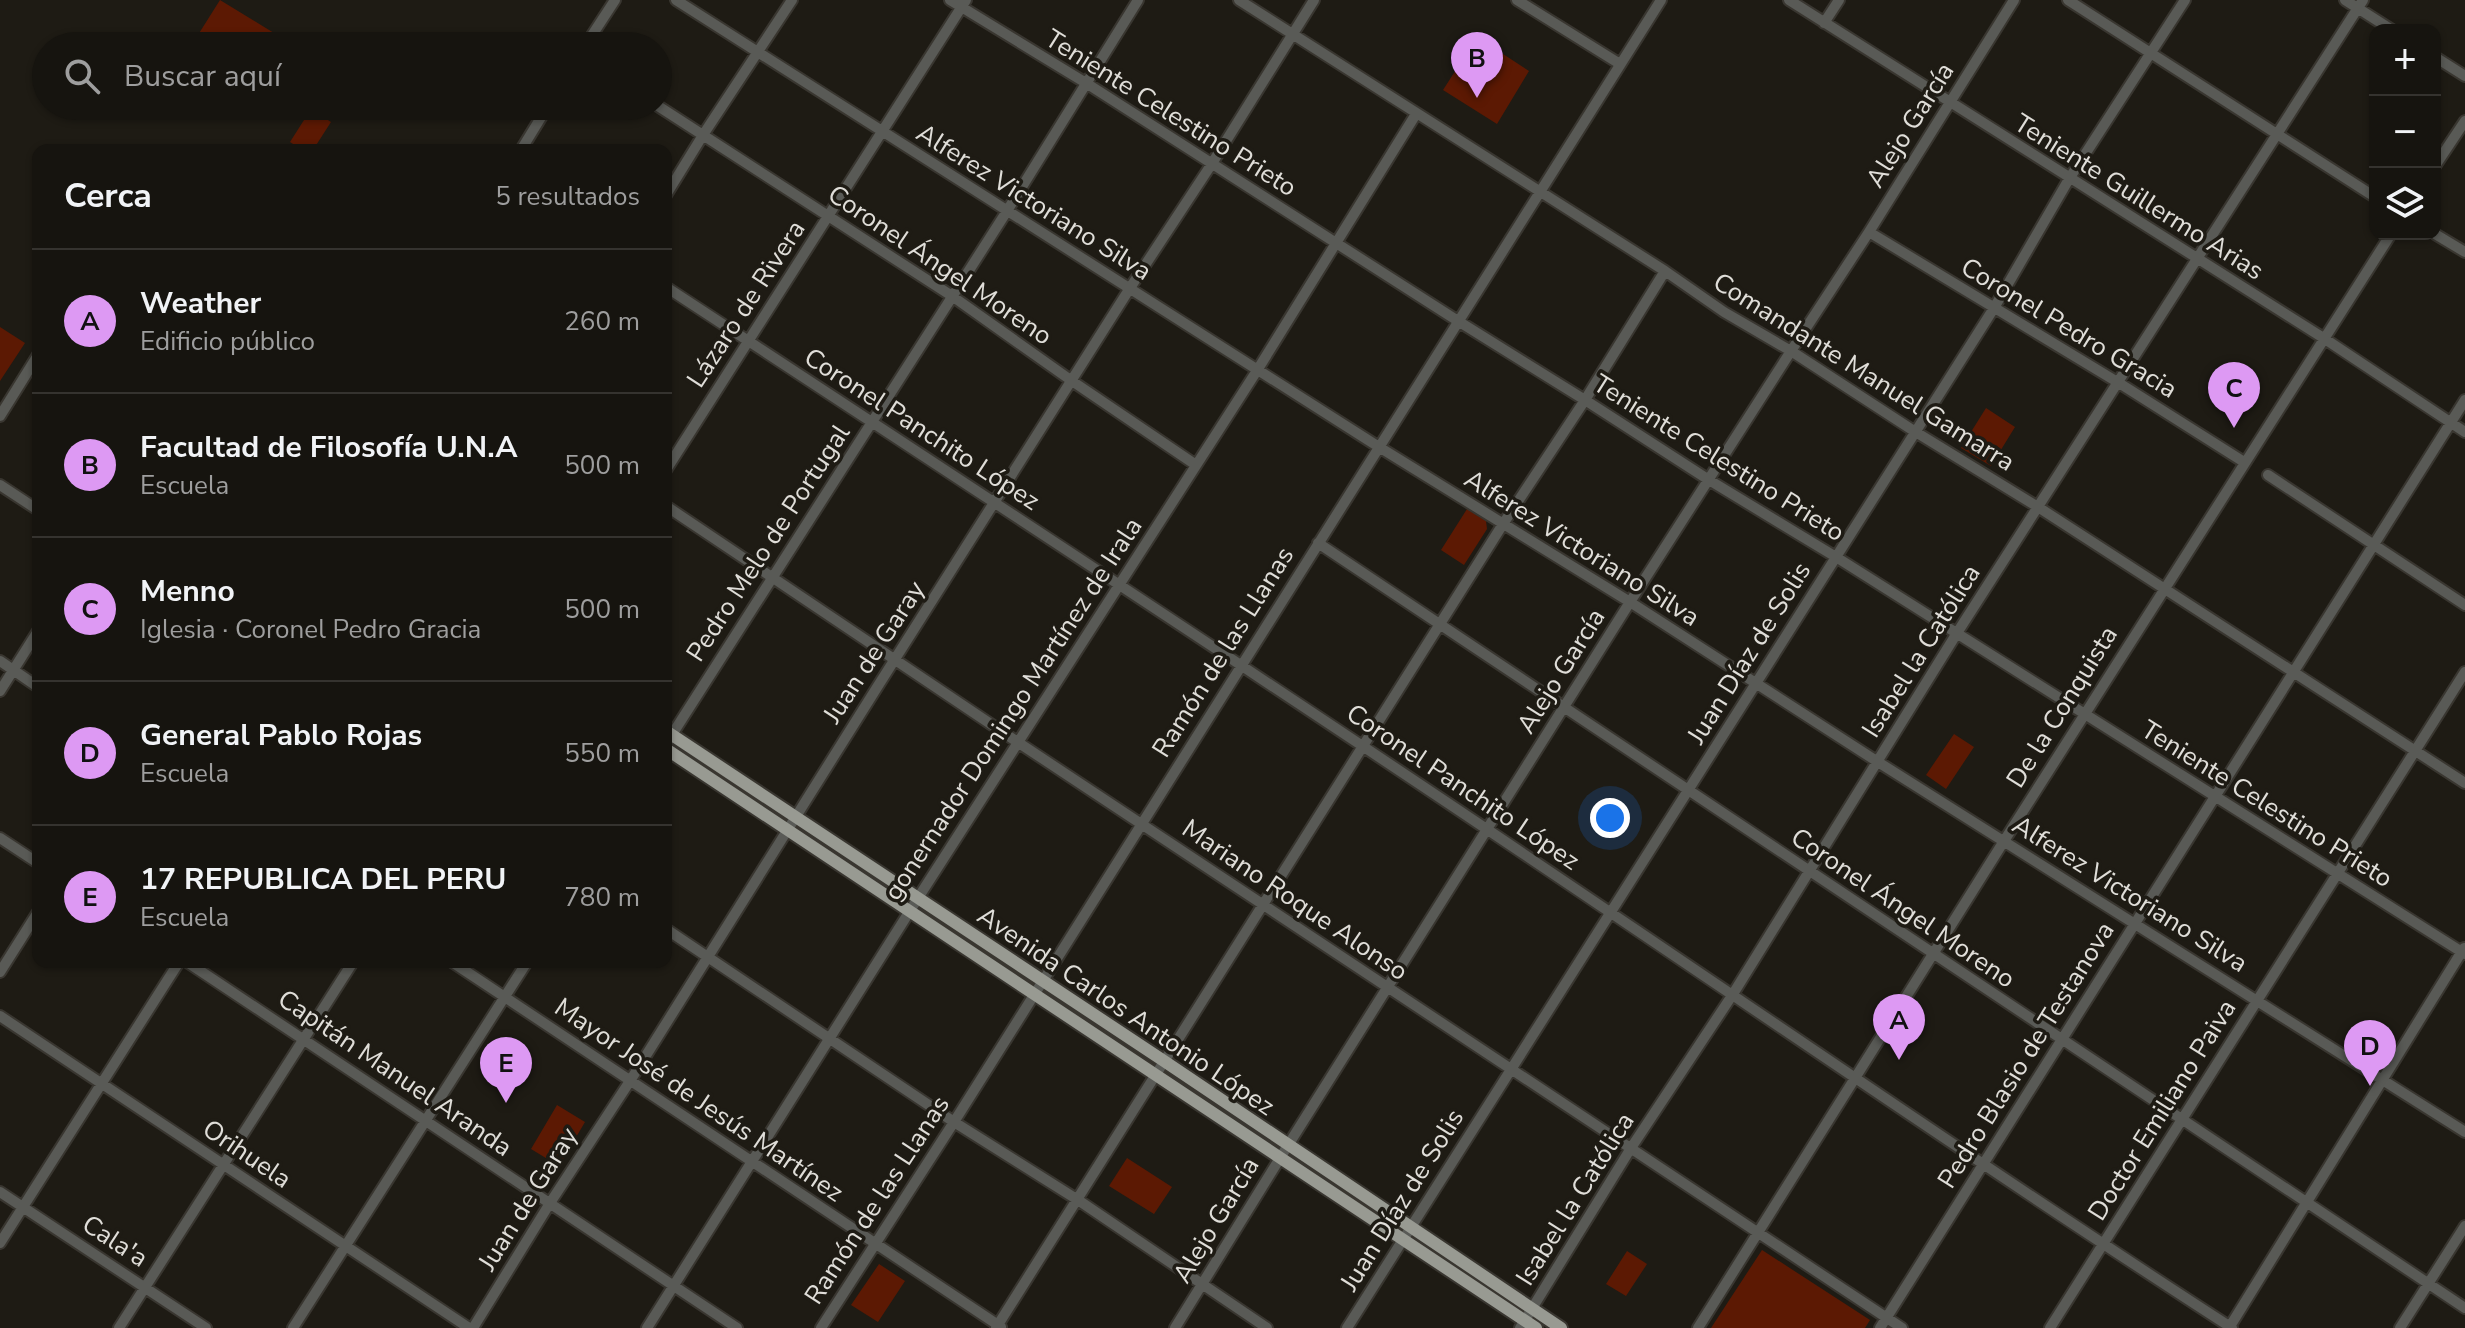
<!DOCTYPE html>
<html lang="es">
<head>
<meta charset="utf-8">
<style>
  body { margin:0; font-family:"Nunito Sans",sans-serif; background:#23211d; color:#f1f3f6 }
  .controls { position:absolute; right:24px; top:24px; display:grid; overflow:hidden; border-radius:16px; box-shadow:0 2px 6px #0004 }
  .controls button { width:72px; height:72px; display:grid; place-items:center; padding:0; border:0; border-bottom:2px solid #35332f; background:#16140f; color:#f1f3f6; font:40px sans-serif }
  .you { position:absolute; left:1610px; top:818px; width:28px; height:28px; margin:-20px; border:6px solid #fff; border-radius:50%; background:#1a73e8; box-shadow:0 0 0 12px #1a73e833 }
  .badge { display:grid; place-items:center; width:52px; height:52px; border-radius:50%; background:#dd99f3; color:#111; font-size:26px; font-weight:700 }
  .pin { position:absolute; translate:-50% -66px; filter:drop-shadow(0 2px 4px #0008) }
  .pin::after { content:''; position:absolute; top:42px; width:28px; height:24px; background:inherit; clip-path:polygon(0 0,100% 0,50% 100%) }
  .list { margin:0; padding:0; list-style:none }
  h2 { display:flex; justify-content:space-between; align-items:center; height:104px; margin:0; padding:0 32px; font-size:34px }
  h2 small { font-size:26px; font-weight:400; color:#9e9e9e }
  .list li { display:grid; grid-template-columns:52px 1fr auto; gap:24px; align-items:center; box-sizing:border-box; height:144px; padding:0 32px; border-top:2px solid #35332f }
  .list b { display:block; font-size:30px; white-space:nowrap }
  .list p { margin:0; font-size:26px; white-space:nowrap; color:#9e9e9e }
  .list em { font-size:26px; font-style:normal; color:#9e9e9e }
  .icon { flex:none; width:44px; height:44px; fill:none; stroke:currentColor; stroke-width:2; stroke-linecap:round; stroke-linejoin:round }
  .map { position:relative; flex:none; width:2465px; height:1328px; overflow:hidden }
  .search { position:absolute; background:#16140f; box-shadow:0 2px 6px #0004; left:32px; top:32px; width:640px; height:88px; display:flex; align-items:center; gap:20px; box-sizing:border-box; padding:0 28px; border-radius:44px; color:#9e9e9e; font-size:30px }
  .panel { position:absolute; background:#16140f; box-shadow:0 2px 6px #0004; left:32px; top:144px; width:640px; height:824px; border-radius:16px }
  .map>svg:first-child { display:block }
</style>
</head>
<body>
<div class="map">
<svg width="2465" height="1328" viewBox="0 0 2465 1328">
  <rect width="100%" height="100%" fill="#1e1b14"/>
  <path fill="#5c1903" d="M220,0L274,33L266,46H191Z
    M1477,37L1529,71L1497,124L1443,90Z
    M311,109L331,122L313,150H302L290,142Z
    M0,327L25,343L0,381Z
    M1986,408L2015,427L1991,466L1961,448Z
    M1467,509L1486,521L1487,529L1464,565L1441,550Z
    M1954,734L1974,747L1946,789L1926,775Z
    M557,1105L585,1122L559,1166L531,1149Z
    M1127,1158L1172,1187L1154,1214L1109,1186Z
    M1762,1250L1870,1320L1865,1328H1711Z
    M1627,1251L1647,1264L1626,1296L1606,1284Z
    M879,1264L905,1281L878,1322L851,1305Z"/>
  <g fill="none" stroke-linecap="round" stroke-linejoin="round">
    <defs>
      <path id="minor" d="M676,0L1379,447L1630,602L1878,762L2465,1132
        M950,0L1086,83L1458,321L1585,400L1709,480L1836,557L2465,954
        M1239,0L1665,271L1724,312L1791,351L1914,431L2038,507L2465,783
        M1517,0L1620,64
        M1789,0L2325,339L2465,432
        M2068,0L2375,197
        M2345,0L2392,30
        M1824,23L1839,0
        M585,46L615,0
        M2435,57L2465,76
        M658,106L952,296L1072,381L1196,465
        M521,150L548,106
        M2435,166L2465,121
        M666,195L703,135L792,0
        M1869,232L2119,383L2244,462
        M2435,234L2465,252
        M666,287C942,468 1219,649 1494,834C1740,999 1983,1167 2232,1328
        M0,416L38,355
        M666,470L966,0
        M2268,475L2465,605
        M0,485L38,510
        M666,506L1019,743L1902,1328
        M1318,543L2465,1308
        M0,661L38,687
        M0,691L38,631
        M666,744L1007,211L1138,0
        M0,838L38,863
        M666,929L954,1122L1078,1200L1267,1328
        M187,962L737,1328
        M452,962L1001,1327
        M0,972L38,912
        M0,1016L469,1328
        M0,1192L206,1328
        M0,1243L179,962
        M119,1328L353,962
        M293,1328L527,962
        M473,1328L550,1203L630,1081L876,689L1130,288L1211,165L1314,0
        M647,1328L918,898L1258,369L1416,114
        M821,1328L954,1122L1661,0
        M996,1328L1503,524L1585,400L1665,271
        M1175,1328L1280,1158L1630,602L1791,351L1869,232L2014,0
        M1347,1328L1994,308L2069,179L2185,0
        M1520,1328L1631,1148L1733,994L1957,633L2363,0
        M1698,1328L2004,841L2391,234
        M1880,1328L2465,400
        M2050,1328L2465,672
        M2229,1328L2464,948
        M2400,1328L2465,1226"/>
      <path id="major" d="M666,731L1164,1061L1561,1328
        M666,749L1536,1328"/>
    </defs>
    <use href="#minor" stroke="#393630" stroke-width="14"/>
    <use href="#major" stroke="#393630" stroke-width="16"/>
    <use href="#minor" stroke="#595a56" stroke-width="10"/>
    <use href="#major" stroke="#989a92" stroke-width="12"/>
  </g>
  <g text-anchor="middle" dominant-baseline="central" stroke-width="7" stroke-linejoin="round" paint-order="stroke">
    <g font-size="26" fill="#e0ded9" stroke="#1e1b14">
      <text transform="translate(1171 113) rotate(32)">Teniente Celestino Prieto</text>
      <text transform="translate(1910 125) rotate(-58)">Alejo García</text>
      <text transform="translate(2139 197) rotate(32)">Teniente Guillermo Arias</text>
      <text transform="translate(1034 202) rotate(32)">Alferez Victoriano Silva</text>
      <text transform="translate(940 265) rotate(34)">Coronel Ángel Moreno</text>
      <text transform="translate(746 304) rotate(-57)">Lázaro de Rivera</text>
      <text transform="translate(2069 328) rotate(31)">Coronel Pedro Gracia</text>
      <text transform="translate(1864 372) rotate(32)">Comandante Manuel Gamarra</text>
      <text transform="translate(922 429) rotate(33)">Coronel Panchito López</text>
      <text transform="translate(1719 458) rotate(32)">Teniente Celestino Prieto</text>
      <text transform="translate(768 543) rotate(-57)">Pedro Melo de Portugal</text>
      <text transform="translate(1582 548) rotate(32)">Alferez Victoriano Silva</text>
      <text transform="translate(1921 651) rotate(-58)">Isabel la Católica</text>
      <text transform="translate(874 652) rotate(-57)">Juan de Garay</text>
      <text transform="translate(1223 652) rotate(-58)">Ramón de las Llanas</text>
      <text transform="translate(1749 653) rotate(-58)">Juan Díaz de Solis</text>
      <text transform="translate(1561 671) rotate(-58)">Alejo García</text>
      <text transform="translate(2062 707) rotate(-58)">De la Conquista</text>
      <text transform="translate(1013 709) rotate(-57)">gonernador Domingo Martínez de Irala</text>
      <text transform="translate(1463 787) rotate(34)">Coronel Panchito López</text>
      <text transform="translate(2267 804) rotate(32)">Teniente Celestino Prieto</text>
      <text transform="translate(2130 894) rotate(32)">Alferez Victoriano Silva</text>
      <text transform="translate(1295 900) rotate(34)">Mariano Roque Alonso</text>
      <text transform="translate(1903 908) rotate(34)">Coronel Ángel Moreno</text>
      <text transform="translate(1126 1011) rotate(34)">Avenida Carlos Antonio López</text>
      <text transform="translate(2026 1055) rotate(-58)">Pedro Blasio de Testanova</text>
      <text transform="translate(395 1073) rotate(34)">Capitán Manuel Aranda</text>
      <text transform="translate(699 1100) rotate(34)">Mayor José de Jesús Martínez</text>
      <text transform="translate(2162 1110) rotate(-58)">Doctor Emiliano Paiva</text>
      <text transform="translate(247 1154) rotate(34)">Orihuela</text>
      <text transform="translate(528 1199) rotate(-58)">Juan de Garay</text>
      <text transform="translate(1575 1199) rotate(-58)">Isabel la Católica</text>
      <text transform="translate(877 1200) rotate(-57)">Ramón de las Llanas</text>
      <text transform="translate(1402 1200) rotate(-58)">Juan Díaz de Solis</text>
      <text transform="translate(1216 1220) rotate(-59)">Alejo García</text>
      <text transform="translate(115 1241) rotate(33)">Cala'a</text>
    </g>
  </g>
</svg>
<div class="controls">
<button>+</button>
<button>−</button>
<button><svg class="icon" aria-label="layers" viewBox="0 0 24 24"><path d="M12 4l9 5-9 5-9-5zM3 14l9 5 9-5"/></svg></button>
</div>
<div class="you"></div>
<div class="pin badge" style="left:1899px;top:1060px">A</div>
<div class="pin badge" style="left:1477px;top:98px">B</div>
<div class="pin badge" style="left:2234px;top:428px">C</div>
<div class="pin badge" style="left:2370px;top:1086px">D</div>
<div class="pin badge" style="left:506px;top:1103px">E</div>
<div class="search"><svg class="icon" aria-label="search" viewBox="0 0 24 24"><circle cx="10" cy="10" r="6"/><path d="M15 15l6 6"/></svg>Buscar aquí</div>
<section class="panel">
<h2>Cerca<small>5 resultados</small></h2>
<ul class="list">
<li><span class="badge">A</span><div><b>Weather</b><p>Edificio público</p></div><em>260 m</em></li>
<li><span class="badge">B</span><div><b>Facultad de Filosofía U.N.A</b><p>Escuela</p></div><em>500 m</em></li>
<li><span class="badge">C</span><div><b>Menno</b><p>Iglesia · Coronel Pedro Gracia</p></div><em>500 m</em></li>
<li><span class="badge">D</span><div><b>General Pablo Rojas</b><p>Escuela</p></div><em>550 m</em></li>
<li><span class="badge">E</span><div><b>17 REPUBLICA DEL PERU</b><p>Escuela</p></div><em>780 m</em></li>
</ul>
</section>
</div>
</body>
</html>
